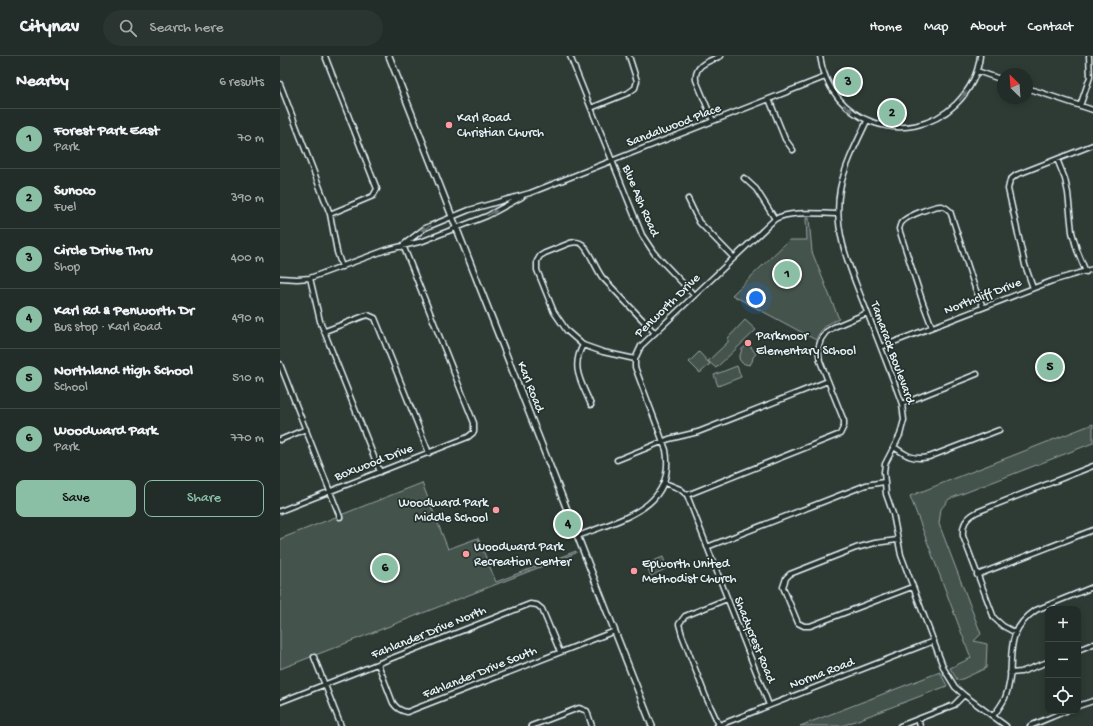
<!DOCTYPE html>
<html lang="en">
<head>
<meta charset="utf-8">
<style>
  body { margin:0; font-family:"Gochi Hand",sans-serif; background:#2a3430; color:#f1f3f6 }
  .controls { position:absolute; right:12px; bottom:12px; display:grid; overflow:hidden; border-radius:8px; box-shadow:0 2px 6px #0003 }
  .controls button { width:36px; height:36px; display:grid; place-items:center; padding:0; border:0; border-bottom:1px solid #3f4845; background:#222c28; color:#f1f3f6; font:20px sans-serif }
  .compass { position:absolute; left:717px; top:12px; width:36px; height:36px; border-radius:50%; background:#222c28; box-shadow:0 2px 6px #0003; rotate:335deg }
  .you { position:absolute; left:476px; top:242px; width:14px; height:14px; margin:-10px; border:3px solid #fff; border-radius:50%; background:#1a73e8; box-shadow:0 0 0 6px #1a73e833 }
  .badge { display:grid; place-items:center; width:26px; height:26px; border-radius:50%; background:#8abfa5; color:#111; font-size:13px; font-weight:700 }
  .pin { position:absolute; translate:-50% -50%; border:2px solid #fff; box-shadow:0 1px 4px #0006 }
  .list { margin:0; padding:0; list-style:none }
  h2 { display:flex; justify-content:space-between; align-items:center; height:52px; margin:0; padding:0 16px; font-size:17px }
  h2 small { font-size:13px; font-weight:400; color:#a2a7a8 }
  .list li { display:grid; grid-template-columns:26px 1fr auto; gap:12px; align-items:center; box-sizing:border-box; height:60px; padding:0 16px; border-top:1px solid #3f4845 }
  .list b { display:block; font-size:15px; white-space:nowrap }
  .list p { margin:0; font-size:13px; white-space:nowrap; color:#a2a7a8 }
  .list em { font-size:13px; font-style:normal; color:#a2a7a8 }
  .actions { display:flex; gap:8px; padding:12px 16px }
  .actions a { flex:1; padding:9px 0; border:1px solid #8abfa5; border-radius:8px; text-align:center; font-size:14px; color:#8abfa5 }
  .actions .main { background:#8abfa5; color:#111 }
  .icon { flex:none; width:22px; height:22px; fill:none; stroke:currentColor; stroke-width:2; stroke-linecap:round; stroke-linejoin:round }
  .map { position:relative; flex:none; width:813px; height:670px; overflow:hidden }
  header { display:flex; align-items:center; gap:24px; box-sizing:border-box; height:56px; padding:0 20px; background:#222c28; border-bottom:1px solid #3f4845 }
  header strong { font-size:19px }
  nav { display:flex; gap:22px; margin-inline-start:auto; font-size:14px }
  .search { width:280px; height:36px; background:#2a3430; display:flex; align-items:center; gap:10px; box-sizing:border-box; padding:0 14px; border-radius:22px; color:#a2a7a8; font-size:15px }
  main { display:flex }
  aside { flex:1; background:#222c28 }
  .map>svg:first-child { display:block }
</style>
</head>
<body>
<header>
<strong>Citynav</strong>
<div class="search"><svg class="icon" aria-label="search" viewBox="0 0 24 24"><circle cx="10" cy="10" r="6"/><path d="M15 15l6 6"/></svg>Search here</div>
<nav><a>Home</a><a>Map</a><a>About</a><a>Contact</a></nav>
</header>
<main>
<aside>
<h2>Nearby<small>6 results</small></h2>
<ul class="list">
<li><span class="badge">1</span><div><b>Forest Park East</b><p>Park</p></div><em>70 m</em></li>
<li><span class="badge">2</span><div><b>Sunoco</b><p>Fuel</p></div><em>390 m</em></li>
<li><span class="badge">3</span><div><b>Circle Drive Thru</b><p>Shop</p></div><em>400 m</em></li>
<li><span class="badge">4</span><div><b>Karl Rd &amp; Penworth Dr</b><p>Bus stop · Karl Road</p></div><em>490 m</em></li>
<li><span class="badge">5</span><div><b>Northland High School</b><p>School</p></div><em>510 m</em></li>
<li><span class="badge">6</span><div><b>Woodward Park</b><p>Park</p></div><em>770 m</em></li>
</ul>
<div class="actions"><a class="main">Save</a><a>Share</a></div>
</aside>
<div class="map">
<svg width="813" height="670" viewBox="0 0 813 670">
  <rect width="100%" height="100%" fill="#2e3b35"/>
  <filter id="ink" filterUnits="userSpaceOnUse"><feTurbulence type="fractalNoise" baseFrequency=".025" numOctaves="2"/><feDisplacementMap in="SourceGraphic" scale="8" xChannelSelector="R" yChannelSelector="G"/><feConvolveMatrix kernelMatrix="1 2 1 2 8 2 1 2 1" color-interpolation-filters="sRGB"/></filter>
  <g filter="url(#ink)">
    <path fill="#45524e" stroke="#96a2a3" d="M526,162H529L532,196L559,263C548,267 540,273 536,284L452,239L509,184H527Z
      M465,264L476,274L436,312L428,305L448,286V282Z
      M466,290L471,291L476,298L473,301L472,306L469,309L462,307L459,303L462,293Z
      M419,296L430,308L420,317L409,306Z
      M457,310L461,321L438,330L434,319Z
      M813,368V387L669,443L661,453L659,468L701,578L694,585L707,588L706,612L678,625L670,612L691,602L630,440Z
      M142,427L168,493L198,482L216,526L296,495V497L0,613V483Z
      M383,501L387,512L371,520L366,508Z
      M660,616L667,630L562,670H520Z"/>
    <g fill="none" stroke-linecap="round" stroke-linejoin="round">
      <defs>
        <path id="minor" d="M45,0L97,133L93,140L50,158
          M290,0L362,179L374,197L414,239
          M540,0C549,66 627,95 676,48C689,35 698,18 700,0
          M697,15L723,24
          M0,28L50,158L57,196L62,211
          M747,32L813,54
          M489,43L505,83L513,94
          M800,50L810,21L809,0
          M311,52L348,37L355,32L357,25L349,0
          M433,65L416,24C414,8 430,5 441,0
          M587,65C577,86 565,109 560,133C552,176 572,217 587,256C599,287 611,317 622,348L624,364L622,371L620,379L605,408L604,416L606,438L613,458L621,499L664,613L675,631L684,639L726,670
          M777,103L785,123L788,137L792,176L797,194L806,216
          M464,122L476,133L495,163
          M408,143L419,166L454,202
          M123,189L145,172L189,154L250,137L545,21
          M0,222L17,223L30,222L106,194L143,185L207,160L242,141
          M30,222L40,265L100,416
          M753,232L745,209L728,133L730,124L736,119L813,89
          M652,271L643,247L619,173C620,170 620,167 623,165C628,160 655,149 662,150C665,151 668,153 670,155L695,232L703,251
          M45,275L84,260L88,259L95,262L149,397
          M303,289C290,312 302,327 311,349
          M601,291L772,225L813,213
          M355,303L323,296L303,289L287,275L274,256L257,214V205L260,200L265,197L290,187C294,186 298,185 302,188C308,192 316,213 322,221L375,277
          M0,308L60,461
          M622,348L697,318
          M0,384L26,373
          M614,391C627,400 633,404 649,401L719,374
          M337,404L389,383L418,376L548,325
          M385,427L400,433L407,439L489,649
          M407,439L560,378L564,370V365L540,305L538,293L541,283L546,276L554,271L587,257
          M0,455L188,381L194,376V367L123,189
          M298,480C340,463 396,453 386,394L355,311V303L361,290L495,163C511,154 540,158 558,158
          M617,484L595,487L576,492L510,518L506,522L503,531L518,567L524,570H530L632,531
          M427,491L586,429L604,426
          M697,519L813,474
          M736,577L723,570L714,562L683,480C682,468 686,462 697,456L813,410
          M798,594L813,588
          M34,601L61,670
          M98,608L113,647C117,653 121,655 127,656L335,575
          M730,617L741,616L768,606
          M0,646L250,548L257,549L262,553L280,596
          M798,650L813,645
          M713,660C717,655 722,648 725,642C739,608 718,580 756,554L813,531
          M638,663L640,670
          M439,669L426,641L402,579L399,568L405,560L447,543
          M251,670L299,652L307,655L312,670
          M437,670L654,585
          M620,670L674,649L684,639
          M750,670L786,655"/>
        <path id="major" d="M109,0L372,670"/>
      </defs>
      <use href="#minor" stroke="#e8f1f8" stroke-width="7"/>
      <use href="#major" stroke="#e8f1f8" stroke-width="8"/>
      <use href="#minor" stroke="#26332d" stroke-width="4"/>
      <use href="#major" stroke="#26332d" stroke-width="5"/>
    </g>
    <defs><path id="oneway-solid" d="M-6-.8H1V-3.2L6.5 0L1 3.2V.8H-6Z"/></defs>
    <g fill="#6a7674">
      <use href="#oneway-solid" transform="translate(683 40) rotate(-52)"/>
      <use href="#oneway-solid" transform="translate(568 52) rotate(41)"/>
      <use href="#oneway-solid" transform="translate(212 157) rotate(-28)"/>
      <use href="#oneway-solid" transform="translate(146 172) rotate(154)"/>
    </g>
  </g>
  <g fill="#ff9aa2" stroke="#26332d" stroke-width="1.5">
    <circle cx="169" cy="69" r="4"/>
    <circle cx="468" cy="287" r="4"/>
    <circle cx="216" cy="454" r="4"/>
    <circle cx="186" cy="498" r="4"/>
    <circle cx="354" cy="515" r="4"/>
  </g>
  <g text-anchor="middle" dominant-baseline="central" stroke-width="3.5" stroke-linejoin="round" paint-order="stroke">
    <g font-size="13" fill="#e8f1f8" stroke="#26332d" text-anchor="start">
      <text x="177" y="62">Karl Road<tspan x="177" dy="15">Christian Church</tspan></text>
      <text x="476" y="280">Parkmoor<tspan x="476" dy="15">Elementary School</tspan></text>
      <text x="208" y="447" text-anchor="end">Woodward Park<tspan x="208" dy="15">Middle School</tspan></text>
      <text x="194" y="491">Woodward Park<tspan x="194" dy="15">Recreation Center</tspan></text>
      <text x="362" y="508">Epworth United<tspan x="362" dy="15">Methodist Church</tspan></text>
    </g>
    <g font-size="13" fill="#e8f1f8" stroke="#26332d">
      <text transform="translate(394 70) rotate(-21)">Sandalwood Place</text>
      <text transform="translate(360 145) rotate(67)">Blue Ash Road</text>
      <text transform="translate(703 241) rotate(-21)">Northcliff Drive</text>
      <text transform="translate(388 250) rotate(-44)">Penworth Drive</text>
      <text transform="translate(612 297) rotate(70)">Tamarack Boulevard</text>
      <text transform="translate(250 331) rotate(68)">Karl Road</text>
      <text transform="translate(94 407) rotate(-21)">Boxwood Drive</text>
      <text transform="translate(149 577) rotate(-22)">Fahlander Drive North</text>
      <text transform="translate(474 584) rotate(68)">Shadycrest Road</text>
      <text transform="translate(200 617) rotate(-22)">Fahlander Drive South</text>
      <text transform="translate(542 618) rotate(-21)">Norma Road</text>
    </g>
  </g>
</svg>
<div class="controls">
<button>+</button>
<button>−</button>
<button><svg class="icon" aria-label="locate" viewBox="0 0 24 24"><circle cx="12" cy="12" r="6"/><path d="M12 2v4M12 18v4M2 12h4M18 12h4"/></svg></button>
</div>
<svg class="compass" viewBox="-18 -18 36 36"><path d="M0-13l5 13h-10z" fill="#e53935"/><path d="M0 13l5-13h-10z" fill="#a2a7a8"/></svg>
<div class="you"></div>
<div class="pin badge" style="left:507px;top:218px">1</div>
<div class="pin badge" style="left:612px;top:57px">2</div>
<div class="pin badge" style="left:568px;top:26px">3</div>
<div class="pin badge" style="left:288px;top:468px">4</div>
<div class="pin badge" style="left:770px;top:311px">5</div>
<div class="pin badge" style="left:105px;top:512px">6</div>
</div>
</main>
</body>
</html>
